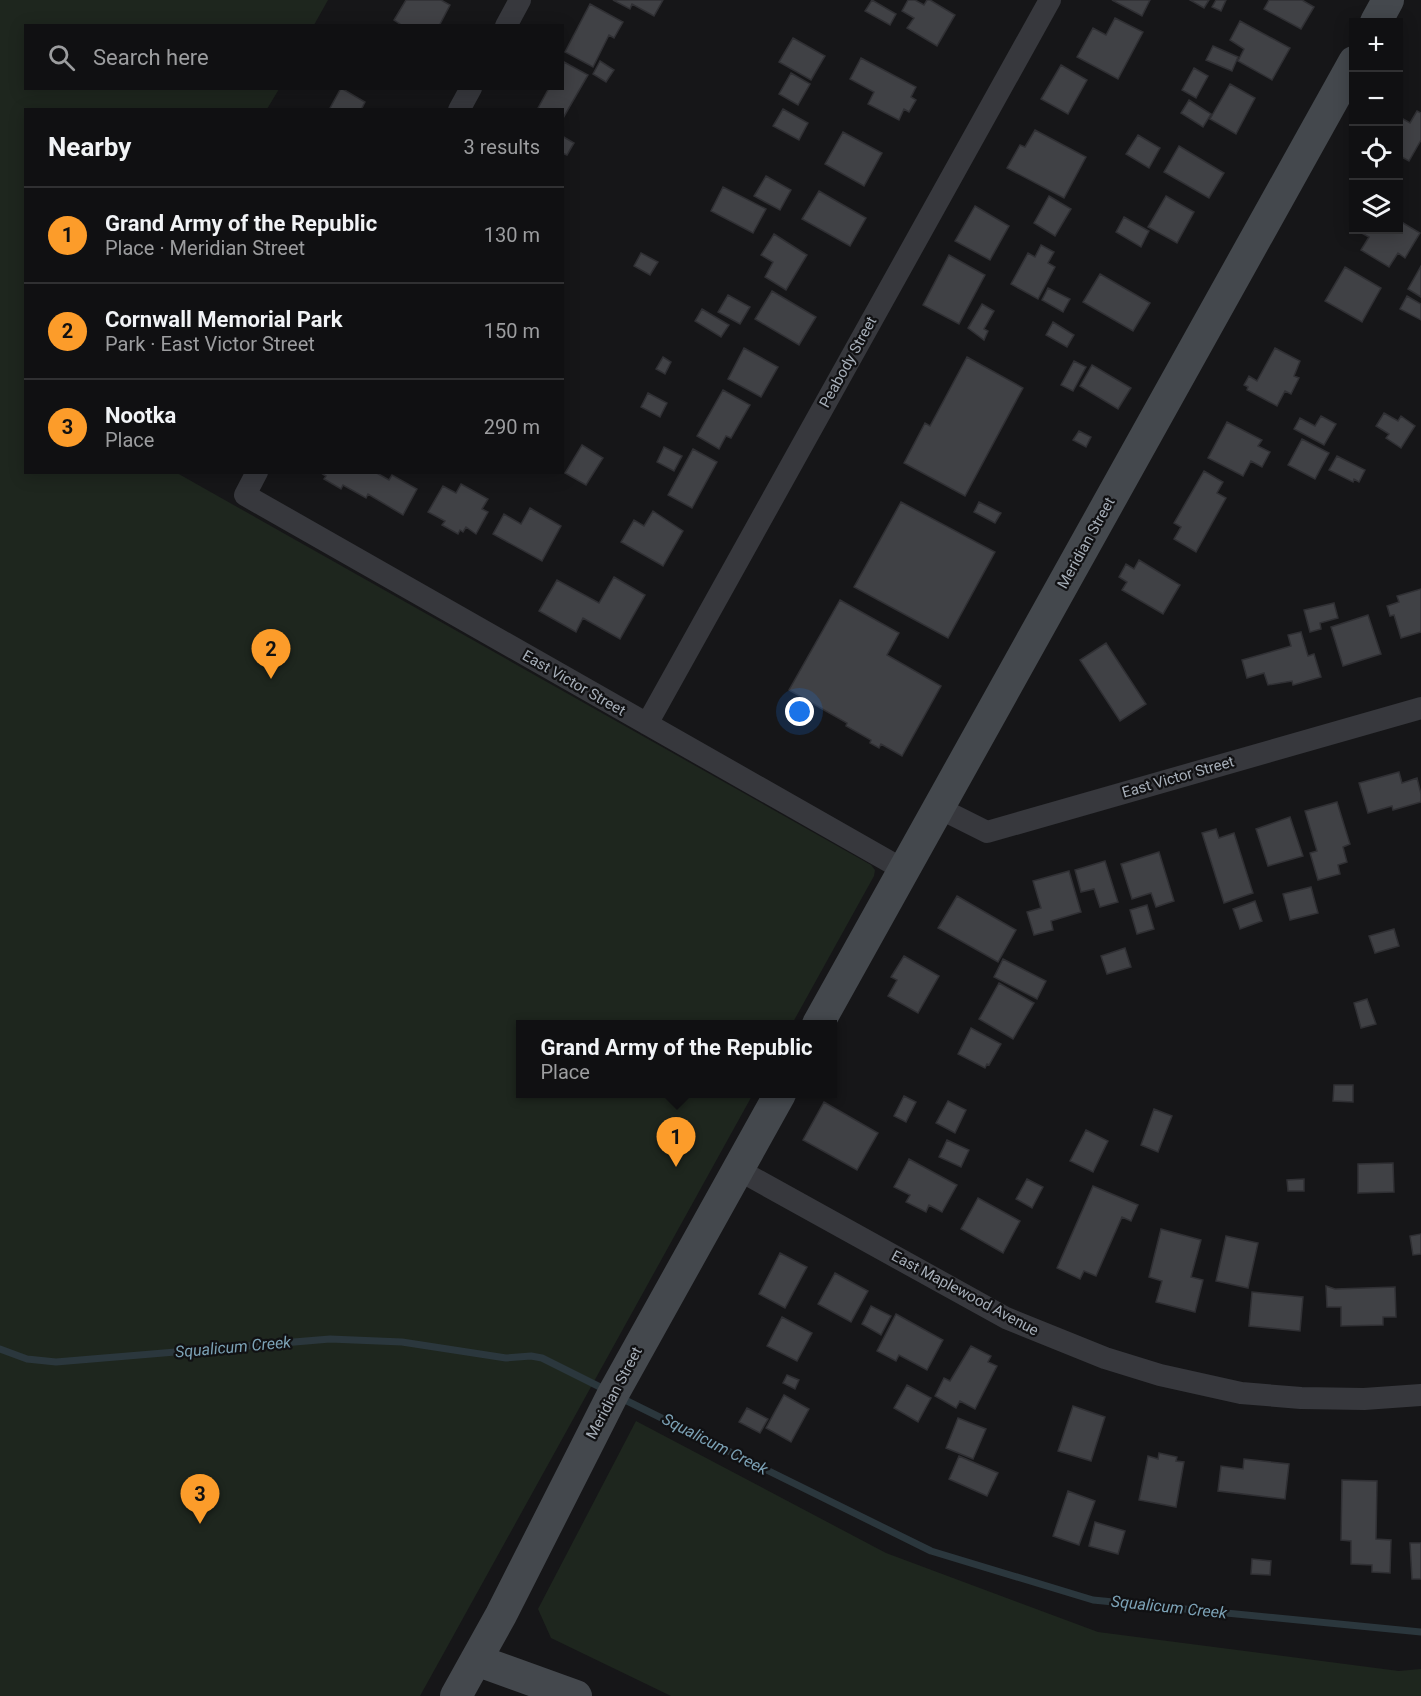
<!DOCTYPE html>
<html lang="en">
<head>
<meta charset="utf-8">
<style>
  body { margin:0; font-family:Roboto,sans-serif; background:#19191b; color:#f1f3f6 }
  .controls { position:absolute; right:18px; top:18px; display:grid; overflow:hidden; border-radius:0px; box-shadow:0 3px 15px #0003 }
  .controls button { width:54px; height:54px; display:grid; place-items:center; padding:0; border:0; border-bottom:2px solid #303032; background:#101012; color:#f1f3f6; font:30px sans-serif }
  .you { position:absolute; left:800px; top:712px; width:21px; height:21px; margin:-15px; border:4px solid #fff; border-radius:50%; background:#1a73e8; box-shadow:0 0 0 9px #1a73e833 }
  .badge { display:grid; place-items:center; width:39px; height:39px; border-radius:50%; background:#fc9c2a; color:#111; font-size:20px; font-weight:700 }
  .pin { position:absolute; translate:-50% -50px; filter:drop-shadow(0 2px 3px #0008) }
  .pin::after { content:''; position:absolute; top:32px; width:21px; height:18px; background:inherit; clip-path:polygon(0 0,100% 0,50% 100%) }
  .popup { position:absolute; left:516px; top:1020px; width:321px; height:78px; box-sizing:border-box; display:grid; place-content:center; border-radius:0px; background:#101012; filter:drop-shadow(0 2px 4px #0005); font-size:20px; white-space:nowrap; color:#9c9d9f }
  .popup b { font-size:22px; color:#f1f3f6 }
  .popup::after { content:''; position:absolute; left:50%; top:100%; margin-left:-12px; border:12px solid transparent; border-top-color:#101012 }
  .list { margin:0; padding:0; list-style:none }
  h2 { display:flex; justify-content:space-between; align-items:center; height:78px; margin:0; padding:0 24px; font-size:26px }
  h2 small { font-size:20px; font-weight:400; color:#9c9d9f }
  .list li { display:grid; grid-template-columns:39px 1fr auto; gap:18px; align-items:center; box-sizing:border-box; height:96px; padding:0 24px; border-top:2px solid #303032 }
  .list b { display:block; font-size:22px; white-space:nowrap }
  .list p { margin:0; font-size:20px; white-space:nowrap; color:#9c9d9f }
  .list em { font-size:20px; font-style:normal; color:#9c9d9f }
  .icon { flex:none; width:33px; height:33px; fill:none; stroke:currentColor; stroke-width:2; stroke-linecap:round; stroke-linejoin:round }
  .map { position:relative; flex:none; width:1421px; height:1696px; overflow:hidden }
  .search { position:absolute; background:#101012; box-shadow:0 3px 15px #0003; left:24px; top:24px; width:540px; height:66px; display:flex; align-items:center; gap:15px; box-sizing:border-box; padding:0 21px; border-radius:0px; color:#9c9d9f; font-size:22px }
  .panel { position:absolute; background:#101012; box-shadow:0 3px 15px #0003; left:24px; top:108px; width:540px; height:366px; border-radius:0px }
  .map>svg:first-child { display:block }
</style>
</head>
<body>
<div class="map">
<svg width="1421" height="1696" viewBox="0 0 1421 1696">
  <rect width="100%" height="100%" fill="#161618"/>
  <path fill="#1e261e" d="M0,0H328L314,25L26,26V88L279,89L267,109L26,110V472L177,473L871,865L875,870L874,876L792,1024H520V1094H753L420,1696H0Z
    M636,1421L886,1553L1098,1632L1399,1671L1421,1669V1696H671L551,1638L538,1609Z"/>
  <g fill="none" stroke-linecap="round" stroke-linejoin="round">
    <path stroke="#2b373d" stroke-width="7" d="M0,1349L27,1359L56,1362L330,1339L402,1342L506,1358L531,1356L542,1358L606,1390
      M619,1397L931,1551L1093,1600L1421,1632"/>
  </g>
  <path fill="#404145" stroke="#303034" stroke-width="1.5" d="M406,0H441L450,5L439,26H403L394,20Z
    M613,0H663L654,16L632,4L630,9Z
    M872,0L896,14L890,25L865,11Z
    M908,0H915L924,5L927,0H930L955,15L937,46L907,28L914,18L902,11Z
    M1112,0H1150L1142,16Z
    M1190,0H1209L1204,8Z
    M1216,0H1226L1221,11L1212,7Z
    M1269,0H1302L1314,7L1301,29L1264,9Z
    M590,4L623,22L614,38L609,35L593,67L565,52Z
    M1115,18L1143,32L1118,79L1077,57L1093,28L1106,35Z
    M1240,21L1290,48L1272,80L1238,61L1244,49L1230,40Z
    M793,38L825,56L811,80L779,62Z
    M1213,46L1238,57L1232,71L1206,60Z
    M861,58L916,87L911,97L916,100L909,112L904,109L899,120L868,104L874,92L850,79Z
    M600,61L614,70L606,82L593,74Z
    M564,62L588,75L562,120V110H537L549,88H562Z
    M1061,65L1087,80L1068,114L1041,99Z
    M1194,68L1208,76L1196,98L1182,90Z
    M791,73L810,84L798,105L779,94Z
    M1230,84L1255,98L1236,134L1210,119Z
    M341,88L365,102L361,110H329Z
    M1189,100L1211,114L1203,127L1181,113Z
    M783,109L808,123L799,140L773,126Z
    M1417,111L1421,113V140L1409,161L1398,155V116L1410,123Z
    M1035,130L1086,157L1064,198L1007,168L1020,145L1025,147Z
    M843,132L882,153L864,186L825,164Z
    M1138,135L1160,148L1149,168L1126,154Z
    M562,136L574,143L567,155L562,153Z
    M1179,146L1224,173L1209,198L1164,172Z
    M766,176L791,190L780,210L754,196Z
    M723,187L766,209L753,233L711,211Z
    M819,191L866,218L850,246L802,219Z
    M1049,196L1071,209L1055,236L1034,223Z
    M1166,196L1194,212L1177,243L1148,227Z
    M975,206L1009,226L990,260L955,241Z
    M1124,217L1149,231L1141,247L1116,232Z
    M1398,220L1420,233L1405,258L1398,253L1389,267L1361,250L1369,237L1360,232L1362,230H1398Z
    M774,234L807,255L786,290L765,277L773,262L761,255Z
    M1041,245L1054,252L1048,263L1055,267L1038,299L1011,284L1028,253L1035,257Z
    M641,253L658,262L650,275L634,266Z
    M949,255L985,275L959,324L923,305Z
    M1421,266V297L1408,289Z
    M1345,267L1381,288L1362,322L1325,301Z
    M1100,274L1150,303L1133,331L1083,302Z
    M1048,288L1070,299L1063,312L1042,300Z
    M772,291L816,317L799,345L755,319Z
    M728,295L750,307L740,324L718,312Z
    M1407,296L1421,304V320L1400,309Z
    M982,304L994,311L984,329L988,331L984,340L968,328Z
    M702,309L729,325L721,337L695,321Z
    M1053,322L1074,335L1067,347L1046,335Z
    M744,348L778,367L761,397L728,379Z
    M1275,348L1300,361L1294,376L1299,378L1291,394L1285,391L1277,406L1247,390L1248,387L1244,385L1249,376L1257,381Z
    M663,357L671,362L665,374L656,369Z
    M967,357L1023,388L965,496L904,463L925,423L930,426Z
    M1074,361L1086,367L1073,391L1061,385Z
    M1092,365L1131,388L1118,409L1080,386Z
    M723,390L750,405L731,438L726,436L719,449L697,436Z
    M648,393L667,403L660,417L641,407Z
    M1384,413L1398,421L1401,416L1415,426L1401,448L1386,438L1389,434L1376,426Z
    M1321,416L1336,424L1324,445L1294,429L1300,418L1315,426Z
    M1227,422L1262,440L1258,446L1270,452L1262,467L1251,461L1243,476L1208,458Z
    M1079,431L1091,437L1086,447L1073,440Z
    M1302,439L1329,453L1315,479L1288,465Z
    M582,445L603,458L586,485L565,473Z
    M664,447L682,456L674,471L657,462Z
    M693,449L717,462L692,508L668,495Z
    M1337,456L1365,470L1359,482L1354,479L1353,482L1329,470Z
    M1204,471L1223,482L1217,493L1226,498L1196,552L1174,539L1181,527L1174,523Z
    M375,472L389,480L392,475L417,489L403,515L368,494L366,498L343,485L341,489L324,479L326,476L321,473Z
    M461,484L488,499L482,509L488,512L476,534L466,527L463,532L460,530L458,534L442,525L445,521L428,512L443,486L456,493Z
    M901,502L995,552L948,638L854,587Z
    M979,502L1001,513L995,523L974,512Z
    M530,508L561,526L542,561L493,534L504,514L521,524Z
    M653,511L683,531L663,566L621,542L634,520L644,526Z
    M1139,560L1180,585L1163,614L1122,590L1127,582L1119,577L1126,564L1134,569Z
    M614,577L645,595L620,639L583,618L576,632L539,611L557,580L599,603Z
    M1421,589V632L1401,638L1394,615L1390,616L1387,606L1399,602L1397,596Z
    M840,600L899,633L887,655L941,686L902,756L881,744L879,748L870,743L871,740L846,726L847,723L789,690Z
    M1334,603L1338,618L1320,623L1321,629L1310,632L1304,610Z
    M1368,615L1381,654L1343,666L1331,627Z
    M1301,632L1308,656L1314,654L1321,677L1293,685L1292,681L1268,685L1264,673L1247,678L1242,660L1291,646L1288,635Z
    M1106,643L1146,704L1120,721L1080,660Z
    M1399,772L1402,783L1417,778L1421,794V802L1393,810L1392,806L1368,813L1359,783Z
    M1337,802L1350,844L1343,847L1347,862L1338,865L1340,874L1318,880L1310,853L1317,851L1305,811Z
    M1290,817L1303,856L1268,866L1256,829Z
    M1216,829L1219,838L1234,833L1253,893L1224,903L1202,833Z
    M1159,852L1174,901L1156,907L1151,893L1132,899L1121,864Z
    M1105,861L1118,902L1100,907L1094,889L1081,892L1075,870Z
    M1069,871L1081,912L1051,921L1053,930L1034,935L1027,912L1041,908L1033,881Z
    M1311,887L1318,913L1290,920L1283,894Z
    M957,896L1016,930L998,962L938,928Z
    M1255,901L1262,921L1240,929L1233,909Z
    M1147,905L1154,929L1137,934L1130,910Z
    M1394,929L1399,946L1375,953L1369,936Z
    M1125,948L1131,967L1107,974L1101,956Z
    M904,956L939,976L918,1013L888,996L897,980L891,977Z
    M1003,959L1046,981L1037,999L994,977Z
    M999,983L1034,1003L1013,1039L979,1019Z
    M1367,999L1376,1024L1361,1028L1354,1003Z
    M971,1028L1001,1044L989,1065L987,1064L985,1068L958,1054Z
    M1334,1085H1353V1102L1333,1101Z
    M904,1096L916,1102L906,1122L894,1116Z
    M948,1101L966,1110L955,1133L936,1123Z
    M824,1102L878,1133L857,1170L803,1140Z
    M1154,1109L1172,1116L1158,1152L1141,1145Z
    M1086,1130L1108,1141L1093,1172L1070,1161Z
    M947,1140L969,1150L961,1167L939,1157Z
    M909,1159L957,1185L942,1212L929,1205L926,1212L906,1202L910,1195L894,1187Z
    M1393,1163L1394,1192L1358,1193V1164Z
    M1027,1179L1043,1187L1032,1208L1016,1199Z
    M1304,1179V1191H1288L1287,1180Z
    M1093,1186L1138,1205L1131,1221L1122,1217L1096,1276L1084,1271L1080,1279L1057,1268Z
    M978,1198L1020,1221L1003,1253L961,1229Z
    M1161,1229L1201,1240L1191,1277L1203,1280L1195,1312L1156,1302L1162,1281L1149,1277Z
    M1421,1234V1254L1413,1255L1410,1236Z
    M1226,1236L1258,1243L1248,1288L1216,1281Z
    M780,1253L807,1267L785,1308L759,1294Z
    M835,1273L868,1291L851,1322L818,1304Z
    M1326,1286L1335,1289L1395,1287L1396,1317H1383V1325L1341,1326V1307H1327Z
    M1252,1292L1303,1297L1300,1331L1249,1326Z
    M871,1306L891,1316L881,1335L862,1324Z
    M896,1314L943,1340L927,1370L899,1355L896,1361L877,1351Z
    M782,1317L812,1333L797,1361L767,1346Z
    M971,1346L991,1356L988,1362L997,1366L975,1409L960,1401L956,1408L935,1396L944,1378L950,1381Z
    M787,1375L799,1380L795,1389L783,1383Z
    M907,1385L931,1398L918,1422L894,1408Z
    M784,1395L809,1409L791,1442L766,1428Z
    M1073,1406L1105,1417L1091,1461L1058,1451Z
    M747,1408L768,1419L760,1433L739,1422Z
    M958,1418L986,1429L973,1459L946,1448Z
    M1159,1453L1177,1457L1176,1461L1184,1462L1176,1507L1139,1500L1148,1456L1158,1459Z
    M959,1456L998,1473L987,1496L949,1479Z
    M1244,1459L1289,1464L1285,1499L1218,1491L1221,1466L1243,1469Z
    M1342,1480L1377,1481L1376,1539L1391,1540L1390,1573L1372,1572V1565L1351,1564V1541L1341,1540Z
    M1068,1491L1095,1501L1079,1545L1053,1536Z
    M1095,1522L1125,1531L1118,1554L1089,1546Z
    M1410,1543H1421V1579H1412Z
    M1252,1559L1271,1561L1270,1575L1251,1574Z"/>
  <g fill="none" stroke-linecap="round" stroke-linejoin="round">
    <path stroke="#37383d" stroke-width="22" d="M506,26L520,0
      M459,110L471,88
      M257,472L245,495L904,870
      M647,724L1050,0
      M939,808L987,832L1421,708
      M737,1169L1006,1318L1105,1358L1160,1375L1241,1393L1301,1398L1364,1399L1421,1395"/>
    <path stroke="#44484d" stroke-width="32" d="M1376,22L1388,0
      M818,1024L1354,62
      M476,1660L576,1696
      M456,1696L501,1615L613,1394L780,1094"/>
  </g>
  <g text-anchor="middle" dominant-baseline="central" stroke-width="4.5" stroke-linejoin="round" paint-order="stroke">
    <g font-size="15" fill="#a7afb9" stroke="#111113">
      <text transform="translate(848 362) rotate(-61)">Peabody Street</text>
      <text transform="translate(1086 543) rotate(-61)">Meridian Street</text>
      <text transform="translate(574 683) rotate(30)">East Victor Street</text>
      <text transform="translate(1178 777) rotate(-16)">East Victor Street</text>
      <text transform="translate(965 1293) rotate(28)">East Maplewood Avenue</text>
      <text transform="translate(614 1393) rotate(-62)">Meridian Street</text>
    </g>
    <g font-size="16" font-style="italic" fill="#7ca2b6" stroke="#111113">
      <text transform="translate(233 1347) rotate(-5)">Squalicum Creek</text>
      <text transform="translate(715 1444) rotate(27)">Squalicum Creek</text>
      <text transform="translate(1169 1607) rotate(6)">Squalicum Creek</text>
    </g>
  </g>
</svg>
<div class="controls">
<button>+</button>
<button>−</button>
<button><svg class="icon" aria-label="locate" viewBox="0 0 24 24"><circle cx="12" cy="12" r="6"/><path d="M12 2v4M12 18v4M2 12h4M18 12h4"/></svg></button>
<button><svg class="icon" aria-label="layers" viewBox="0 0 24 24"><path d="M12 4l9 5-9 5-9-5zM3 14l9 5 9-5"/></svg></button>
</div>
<div class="you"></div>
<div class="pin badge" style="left:676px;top:1167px">1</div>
<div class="popup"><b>Grand Army of the Republic</b>Place</div>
<div class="pin badge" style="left:271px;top:679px">2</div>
<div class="pin badge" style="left:200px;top:1524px">3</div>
<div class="search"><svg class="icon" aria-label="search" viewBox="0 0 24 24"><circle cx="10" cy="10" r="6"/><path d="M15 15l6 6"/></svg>Search here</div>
<section class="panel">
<h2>Nearby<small>3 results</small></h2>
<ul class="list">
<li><span class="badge">1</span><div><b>Grand Army of the Republic</b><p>Place · Meridian Street</p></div><em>130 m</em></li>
<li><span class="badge">2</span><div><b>Cornwall Memorial Park</b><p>Park · East Victor Street</p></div><em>150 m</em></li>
<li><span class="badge">3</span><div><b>Nootka</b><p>Place</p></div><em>290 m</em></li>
</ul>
</section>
</div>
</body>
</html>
